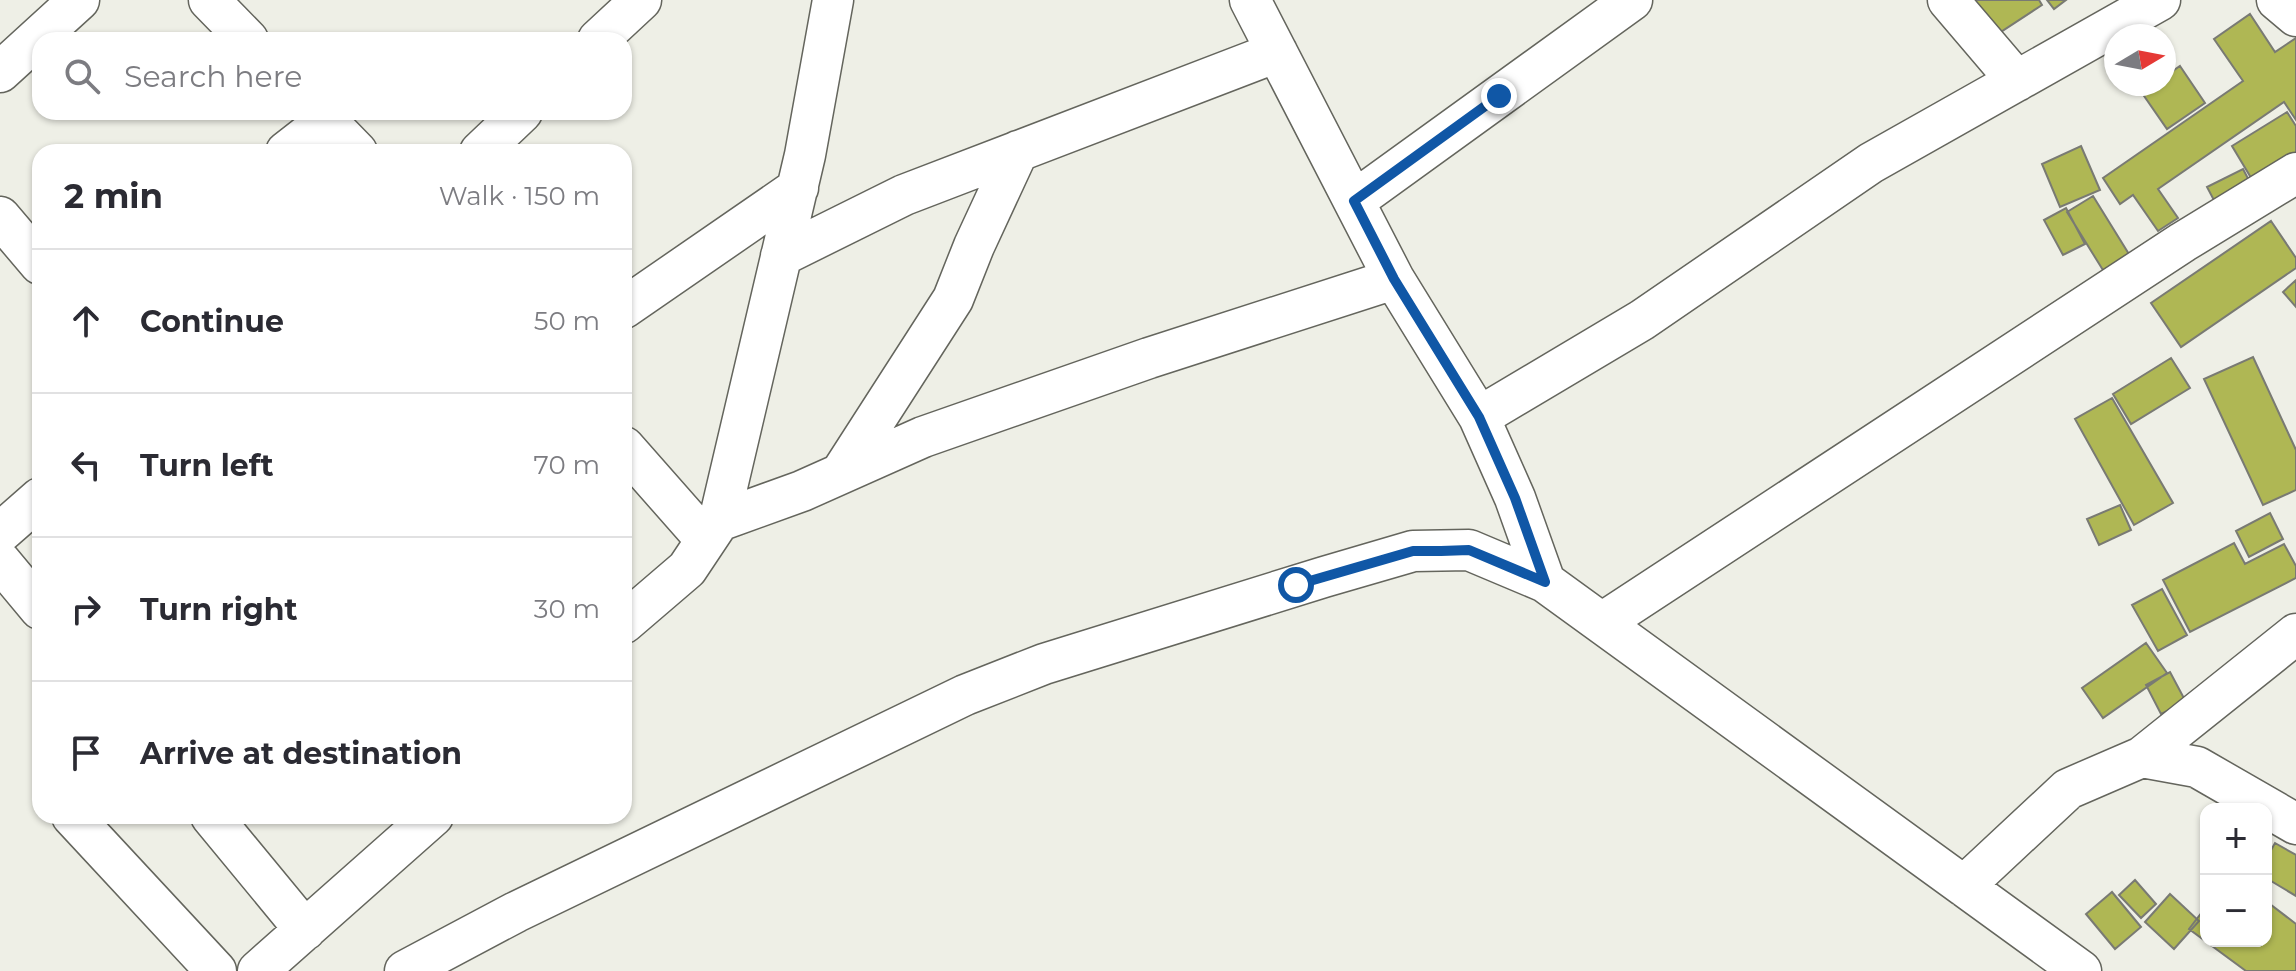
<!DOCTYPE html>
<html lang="en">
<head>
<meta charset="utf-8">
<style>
  body { margin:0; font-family:Montserrat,sans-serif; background:#f7f7f7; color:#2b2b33 }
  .controls { position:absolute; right:24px; bottom:24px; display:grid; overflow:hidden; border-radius:16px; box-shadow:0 2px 6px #0004 }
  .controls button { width:72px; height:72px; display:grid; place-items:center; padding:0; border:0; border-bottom:2px solid #e1e1e2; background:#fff; color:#2b2b33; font:40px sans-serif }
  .compass { position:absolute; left:2104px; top:24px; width:72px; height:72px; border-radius:50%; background:#fff; box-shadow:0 2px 6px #0004; rotate:80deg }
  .stop { position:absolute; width:24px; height:24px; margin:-18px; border:6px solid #1057a6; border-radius:50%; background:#fff }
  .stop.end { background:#1057a6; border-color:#fff; box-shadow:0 2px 8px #0008 }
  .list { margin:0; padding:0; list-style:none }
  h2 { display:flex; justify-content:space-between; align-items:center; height:104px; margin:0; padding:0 32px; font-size:34px }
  h2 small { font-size:26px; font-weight:400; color:#7c7c81 }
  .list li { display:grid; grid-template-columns:52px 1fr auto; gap:24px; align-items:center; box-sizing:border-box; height:144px; padding:0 32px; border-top:2px solid #e1e1e2 }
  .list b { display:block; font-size:30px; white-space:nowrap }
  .list em { font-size:26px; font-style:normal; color:#7c7c81 }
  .icon { flex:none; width:44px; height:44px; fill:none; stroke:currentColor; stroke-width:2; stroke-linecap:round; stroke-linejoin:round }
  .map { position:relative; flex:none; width:2296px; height:971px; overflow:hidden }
  .search { position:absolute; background:#fff; box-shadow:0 2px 6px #0004; left:32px; top:32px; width:600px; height:88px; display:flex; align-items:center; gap:20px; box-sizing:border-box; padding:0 28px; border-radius:24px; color:#7c7c81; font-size:30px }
  .panel { position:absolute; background:#fff; box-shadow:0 2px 6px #0004; left:32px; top:144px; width:600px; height:680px; border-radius:24px }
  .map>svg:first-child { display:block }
</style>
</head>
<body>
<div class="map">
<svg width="2296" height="971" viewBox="0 0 2296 971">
  <rect width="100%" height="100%" fill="#eeefe6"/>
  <path fill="#afb754" stroke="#797a73" stroke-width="2" d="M1964,0H2039L2042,5L1990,39Z
    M2047,0H2066L2054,9Z
    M2250,14L2275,52L2296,38V120L2284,102L2158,189L2178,218L2158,231L2133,195L2120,204L2103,178L2243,81L2214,39Z
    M2180,66L2205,103L2167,129L2142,93L2155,84H2164V77Z
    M2287,112L2296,126V154L2253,181L2232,146Z
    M2081,146L2100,190L2060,207L2042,164Z
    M2243,169L2253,188L2217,206L2207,187Z
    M2093,196L2132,259L2106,275L2067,212Z
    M2066,208L2085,244L2063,255L2044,220Z
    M2271,221L2296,258V268L2181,347L2151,303Z
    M2296,280V307L2283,292Z
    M2253,357L2296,450V490L2263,505L2204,379Z
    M2171,358L2190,388L2131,424L2113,394Z
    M2112,398L2173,503L2134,525L2075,419Z
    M2120,505L2131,530L2099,545L2087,519Z
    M2270,513L2283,539L2249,557L2236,531Z
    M2234,543L2245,564L2284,544L2296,566V578L2190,632L2163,580Z
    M2162,589L2187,635L2158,651L2132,605Z
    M2146,643L2167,673L2103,718L2082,688Z
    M2170,672L2186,702L2161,714L2146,685Z
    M2275,843L2296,855V896L2266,878V859Z
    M2135,880L2156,904L2141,918L2119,895Z
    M2112,892L2141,927L2115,949L2086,914Z
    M2170,894L2199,921L2174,949L2145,922Z
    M2266,901L2296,924V971H2246L2189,929L2206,907V941H2266Z"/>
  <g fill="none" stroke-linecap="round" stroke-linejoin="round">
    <defs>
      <path id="minor" d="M209,0L248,40
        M1250,0L1394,279L1479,417L1515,498L1545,582
        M1948,0L2017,81
        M2277,0L2296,16
        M598,40L641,0
        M0,72L79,0
        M318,112L357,152
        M286,152L327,120
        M480,152L522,112
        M1354,201L1632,0
        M0,217L40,264
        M781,256L904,195L1277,52
        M624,308L798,188
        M1479,417L1642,320L1871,163L2160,0
        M624,447L706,540
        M841,473L953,299L974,246L1018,151
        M719,521L802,491L923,437L1149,358L1394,279
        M0,533L40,498
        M0,561L40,609
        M624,623L687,569L719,521L805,155L833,0
        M1602,623L2183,242L2296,173
        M2142,757L2296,634
        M72,816L216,971
        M211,816L305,930
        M1964,886L2068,789L2142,757L2197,767L2296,824
        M258,971L433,816
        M405,971L516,912L965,695L1044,664L1324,577L1413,551L1469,550L1545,582L2081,971"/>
    </defs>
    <use href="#minor" stroke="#64655d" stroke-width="43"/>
    <use href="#minor" stroke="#fff" stroke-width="40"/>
  </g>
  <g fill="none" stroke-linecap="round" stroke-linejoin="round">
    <path stroke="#1057a6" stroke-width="10" d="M1296,585L1413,551H1441L1469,550L1545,582L1515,498L1479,417L1394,279L1354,201L1499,96"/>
  </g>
</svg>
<div class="controls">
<button>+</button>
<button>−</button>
</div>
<svg class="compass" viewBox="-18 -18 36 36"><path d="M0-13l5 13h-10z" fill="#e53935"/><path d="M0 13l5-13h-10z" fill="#7c7c81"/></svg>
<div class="stop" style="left:1296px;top:585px"></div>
<div class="stop end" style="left:1499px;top:96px"></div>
<div class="search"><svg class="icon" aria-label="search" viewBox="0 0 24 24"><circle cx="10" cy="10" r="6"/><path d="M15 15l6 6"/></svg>Search here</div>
<section class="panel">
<h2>2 min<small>Walk · 150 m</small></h2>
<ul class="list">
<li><svg class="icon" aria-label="ahead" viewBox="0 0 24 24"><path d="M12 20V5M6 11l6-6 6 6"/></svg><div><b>Continue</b></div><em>50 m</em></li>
<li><svg class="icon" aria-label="left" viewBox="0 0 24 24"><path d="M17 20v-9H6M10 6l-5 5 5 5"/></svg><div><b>Turn left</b></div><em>70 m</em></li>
<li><svg class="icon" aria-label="right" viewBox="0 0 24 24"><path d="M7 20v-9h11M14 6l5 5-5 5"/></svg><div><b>Turn right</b></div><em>30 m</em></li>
<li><svg class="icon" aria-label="arrive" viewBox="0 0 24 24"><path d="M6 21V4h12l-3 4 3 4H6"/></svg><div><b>Arrive at destination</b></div></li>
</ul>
</section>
</div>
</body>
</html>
